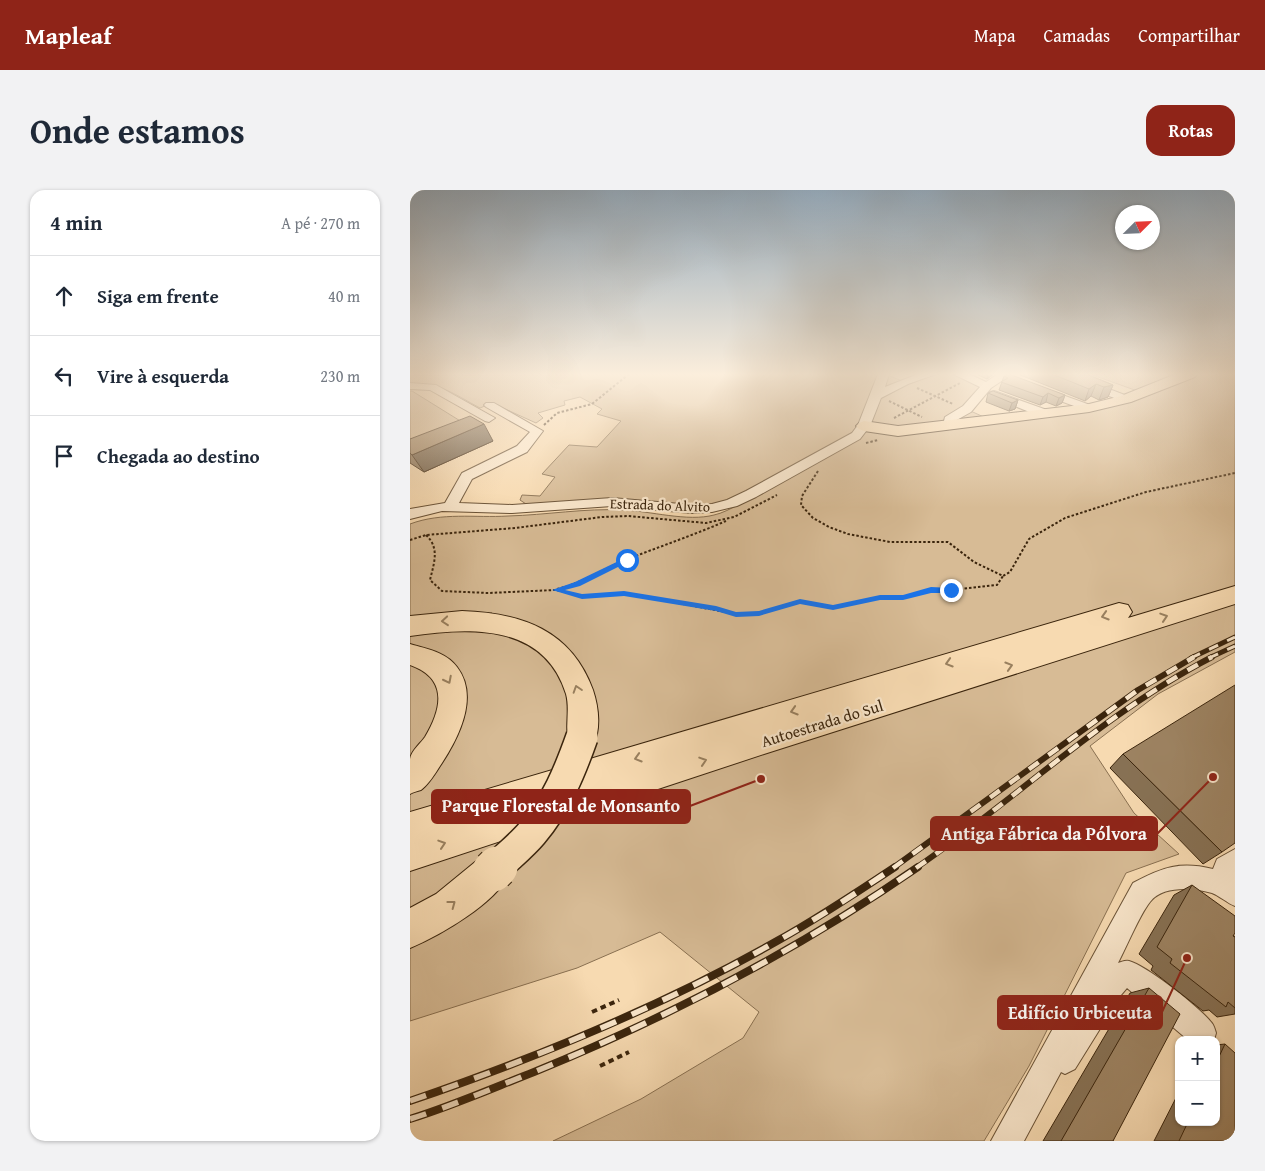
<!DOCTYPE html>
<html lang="pt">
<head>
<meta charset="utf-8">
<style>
  body { margin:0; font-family:"Gentium Book Plus",serif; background:#f2f2f3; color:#1f2937 }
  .controls { position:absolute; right:15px; bottom:15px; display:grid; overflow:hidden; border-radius:10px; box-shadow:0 1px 4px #0004 }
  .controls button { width:45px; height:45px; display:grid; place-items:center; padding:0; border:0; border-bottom:1px solid #e0e1e3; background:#fff; color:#1f2937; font:25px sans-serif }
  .compass { position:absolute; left:705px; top:15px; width:45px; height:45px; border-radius:50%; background:#fff; box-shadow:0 1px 4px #0004; rotate:66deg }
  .stop { position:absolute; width:15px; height:15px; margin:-11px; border:4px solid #1a73e8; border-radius:50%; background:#fff }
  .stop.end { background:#1a73e8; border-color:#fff; box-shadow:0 1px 5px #0008 }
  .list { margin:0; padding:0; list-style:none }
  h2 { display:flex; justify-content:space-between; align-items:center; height:65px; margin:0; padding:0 20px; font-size:21px }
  h2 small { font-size:16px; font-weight:400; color:#747a83 }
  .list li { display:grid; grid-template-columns:32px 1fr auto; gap:15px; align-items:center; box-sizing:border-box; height:80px; padding:0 20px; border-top:1px solid #e0e1e3 }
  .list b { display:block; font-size:19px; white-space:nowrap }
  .list em { font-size:16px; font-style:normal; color:#747a83 }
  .icon { flex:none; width:28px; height:28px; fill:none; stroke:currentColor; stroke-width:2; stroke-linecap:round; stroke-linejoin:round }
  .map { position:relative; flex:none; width:825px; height:951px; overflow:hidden; border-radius:15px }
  header { display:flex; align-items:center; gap:30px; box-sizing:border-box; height:70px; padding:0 25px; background:#8f2418; color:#fff }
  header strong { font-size:24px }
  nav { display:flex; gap:28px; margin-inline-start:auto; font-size:18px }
  .intro { display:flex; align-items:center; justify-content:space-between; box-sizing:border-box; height:120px; padding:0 30px }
  h1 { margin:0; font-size:35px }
  .button { padding:12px 22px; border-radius:15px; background:#8f2418; color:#fff; font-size:18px; font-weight:700 }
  main { display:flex; gap:30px; padding:0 30px }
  aside { flex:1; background:#fff; border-radius:15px; box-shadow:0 1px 4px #0004 }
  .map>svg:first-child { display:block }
</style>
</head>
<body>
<header>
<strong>Mapleaf</strong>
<nav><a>Mapa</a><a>Camadas</a><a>Compartilhar</a></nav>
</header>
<div class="intro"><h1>Onde estamos</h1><a class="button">Rotas</a></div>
<main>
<aside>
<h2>4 min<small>A pé · 270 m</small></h2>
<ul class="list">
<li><svg class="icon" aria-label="ahead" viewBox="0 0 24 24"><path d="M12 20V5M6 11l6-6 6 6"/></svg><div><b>Siga em frente</b></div><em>40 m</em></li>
<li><svg class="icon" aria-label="left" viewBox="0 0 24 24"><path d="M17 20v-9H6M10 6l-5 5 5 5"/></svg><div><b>Vire à esquerda</b></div><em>230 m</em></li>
<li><svg class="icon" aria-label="arrive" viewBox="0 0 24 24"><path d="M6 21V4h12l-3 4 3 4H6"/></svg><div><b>Chegada ao destino</b></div></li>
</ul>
</aside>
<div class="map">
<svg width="825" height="951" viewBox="0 0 825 951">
  <rect width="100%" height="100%" fill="#f7dab1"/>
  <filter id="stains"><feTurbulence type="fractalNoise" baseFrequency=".004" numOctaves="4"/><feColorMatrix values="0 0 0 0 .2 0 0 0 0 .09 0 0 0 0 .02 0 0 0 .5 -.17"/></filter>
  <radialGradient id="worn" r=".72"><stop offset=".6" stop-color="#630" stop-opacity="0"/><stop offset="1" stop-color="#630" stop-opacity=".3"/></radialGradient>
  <path fill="#d7bb95" stroke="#897051" d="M475,184L492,191L515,184H549L577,196L554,218L576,228L695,214L733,203L680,184H825V462L748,504L680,556L724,623L769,664L716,683L619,876L574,951H143L231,909L333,848L349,822L250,742L167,778L0,831V442L82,423H56L0,429V334C32,322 65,328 98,326C136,325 175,318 213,320C240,321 278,332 304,325C319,322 344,305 359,298L336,303L311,313L285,316L116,314L110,310L112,305L130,306L145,287L132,284L159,255L187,257L211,231L187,224L192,219L170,207L154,211L155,215L128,223L133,228L126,233L82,213L70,218C42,203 33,194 0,193V185Z
    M0,201H2L60,237L0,263Z"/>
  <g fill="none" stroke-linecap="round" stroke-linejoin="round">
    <defs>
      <path id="minor" d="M468,184H479L475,197L508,184H526L498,194L471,208L460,236L450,249L346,307L327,316L302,322L282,323L202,316L102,323L32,321L0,329V319L35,313L52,283L107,256L120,242L76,217L74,215L76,213H84L133,241L117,262L62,289L49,313L102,315L202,308L282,315L302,314L317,310L336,301L442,243L448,235Z
        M543,184H559L576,192L588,184H602L581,198L561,222L545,231L543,238L539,239L533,235L535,227L553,216L570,197Z
        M643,184H660L720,207L722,209L716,212L712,211Z
        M0,193L26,195L85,228L79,232L75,231L20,200L0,199Z
        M630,197L683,216L685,218L683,220H675L626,202L624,200Z
        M584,201L637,220L639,223L637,226H629L580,206L578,204L580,202Z
        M825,659V716C817,713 810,706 802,703C784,698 753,695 740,712C729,726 717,756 708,773C712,772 715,770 719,771C737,776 789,817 801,832C804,835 805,840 806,843L804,850H778L717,798L711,805L665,879L655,884L651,882L614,951H581L723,693C753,677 770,671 803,679L807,669Z"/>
      <path id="major" d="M766,184H787L785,187L721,212L679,222L488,246L454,241L449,239L446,236L449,233L454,231L488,236L679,214L711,206Z"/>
      <path id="highway" d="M825,396V414L354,564L0,681V622L709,413L718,415L722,422L718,428Z
        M52,421C112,423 161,440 183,500C189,518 191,540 183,556L172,560L161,556C153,540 161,522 156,504C134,433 59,437 0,446V426Z
        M0,454C17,459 36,462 47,477C70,507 48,549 30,576C25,584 18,595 11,600C8,601 3,602 0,604C0,593 0,579 0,569C1,561 11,553 15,547C33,517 37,488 0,475Z
        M83,663L96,668L101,681C88,712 31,745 0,758V718L26,704L70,668Z"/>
    </defs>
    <use href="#minor" stroke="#6a5236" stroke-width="2"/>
    <use href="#major" stroke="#3b250d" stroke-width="2"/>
    <use href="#highway" stroke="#3b250d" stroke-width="2"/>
    <path stroke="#3b250d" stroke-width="2" stroke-dasharray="2.5 2" stroke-linecap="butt" d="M507,198L543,214
      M479,211L512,227
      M484,228L550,193
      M134,235L147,223L182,214L219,184
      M456,253L468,250
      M408,281L392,306L391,315L403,328L419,337L438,344L480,352H538L564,372L593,386L600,382L619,349L655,328L736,302L825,283
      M16,345C30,358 24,373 20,390L32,401L78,403L145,400L172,406L215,403L326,424L349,423L390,411L423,417L470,408H493L521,400H541L587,395L593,386
      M0,350L16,345L105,338L192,327L218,326L296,333L324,327L367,305
      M147,399C173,393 194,378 218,369C251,356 284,345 316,331"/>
    <path stroke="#3b250d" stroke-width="4" stroke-dasharray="5.5 4" stroke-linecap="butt" d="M182,822L209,810
      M190,876L219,862"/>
    <use href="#minor" fill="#fae7cc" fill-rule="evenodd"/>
    <use href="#major" fill="#f7dab1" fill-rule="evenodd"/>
    <use href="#highway" fill="#f7dab1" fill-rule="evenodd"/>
    <defs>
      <path id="rail-far2" d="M781,468L825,447
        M799,468L825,456"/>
      <path id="rail-far1" d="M483,678L728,500L784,467
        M506,678C606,609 694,523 802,467"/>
      <path id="rail" d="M0,911C126,868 251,817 367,751C407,729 446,703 485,677
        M0,929C42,916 83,898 124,882C259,827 388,760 508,677"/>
    </defs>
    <use href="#rail-far2" stroke="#3b250d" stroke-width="5"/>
    <use href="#rail-far1" stroke="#3b250d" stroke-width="6"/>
    <use href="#rail" stroke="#3b250d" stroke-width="8"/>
    <use href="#rail-far2" stroke="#fae7cc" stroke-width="3" stroke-dasharray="10" stroke-linecap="butt"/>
    <use href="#rail-far1" stroke="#fae7cc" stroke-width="4.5" stroke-dasharray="12" stroke-linecap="butt"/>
    <use href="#rail" stroke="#fae7cc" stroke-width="5.5" stroke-dasharray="17" stroke-linecap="butt"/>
    <defs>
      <path id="highway-bridge-far1" d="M86,678C98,666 111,656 122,643C146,615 160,581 172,547"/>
      <path id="highway-bridge" d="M83,681L87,677"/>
    </defs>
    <use href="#highway-bridge-far1" stroke="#3b250d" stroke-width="34" stroke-linecap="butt"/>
    <use href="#highway-bridge" stroke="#3b250d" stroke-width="43" stroke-linecap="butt"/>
    <use href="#highway-bridge-far1" stroke="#f7dab1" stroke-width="31"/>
    <use href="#highway-bridge" stroke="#f7dab1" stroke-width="41"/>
  </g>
  <path fill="#877154" stroke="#3b250d" d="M566,184H584L577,189Z
    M608,184H676L703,195L698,207L689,210L681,206L675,211Z
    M594,186L655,205L652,213L646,216L636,212L630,215L589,200Z
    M578,203L608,210L605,219L599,221L576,212Z
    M0,249L83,251L14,282L0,273Z
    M713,564L812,662L793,674L700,578Z
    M782,695L825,747V824L807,827L799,820L793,821L741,780L743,776L729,764L764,705Z
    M739,798L703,951H633L720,803Z
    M815,854L825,951H744L769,902V932H806V855Z"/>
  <path fill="#6e5c45" stroke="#3b250d" d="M578,184H584L577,189Z
    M686,194L681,206L675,211L679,199Z
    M703,195L698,207L689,210L694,197Z
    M638,203L636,212L630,215L633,207Z
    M655,205L652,213L646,216L649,208Z
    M608,210L605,219L599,221L602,213Z
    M74,234L83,251L14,282L2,265Z"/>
  <path fill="#9d8362" stroke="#3b250d" d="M596,184H599L655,205L649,208L638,203L633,207L591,192L598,188L594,186Z
    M642,184H676L703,195L694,197L686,194L679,199Z
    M583,201L608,210L602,213L578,203Z
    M60,226L74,234L2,265L0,263V249Z
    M825,495V653L812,662L713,564Z
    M782,695L825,726V743L823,746L825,747V818L818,812L816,817L760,773L762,769L747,757Z
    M739,798L770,824L703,951H651Z
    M815,854L825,863V951H769L778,932H806V873Z"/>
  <defs><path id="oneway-chevron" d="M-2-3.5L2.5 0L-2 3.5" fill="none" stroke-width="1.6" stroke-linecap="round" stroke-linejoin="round" transform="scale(1.25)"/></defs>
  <g stroke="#99805f">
    <use href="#oneway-chevron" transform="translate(695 426) rotate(163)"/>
    <use href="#oneway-chevron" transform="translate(754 427) rotate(-18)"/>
    <use href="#oneway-chevron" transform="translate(35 431) rotate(175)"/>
    <use href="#oneway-chevron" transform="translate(539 473) rotate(163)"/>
    <use href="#oneway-chevron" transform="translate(599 476) rotate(-17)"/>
    <use href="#oneway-chevron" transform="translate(38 490) rotate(63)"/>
    <use href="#oneway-chevron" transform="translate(167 499) rotate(-108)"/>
    <use href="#oneway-chevron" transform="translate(384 521) rotate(163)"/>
    <use href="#oneway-chevron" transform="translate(228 568) rotate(163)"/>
    <use href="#oneway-chevron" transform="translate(293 571) rotate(-18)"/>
    <use href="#oneway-chevron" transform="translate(32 654) rotate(-18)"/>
    <use href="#oneway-chevron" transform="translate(42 714) rotate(-37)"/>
  </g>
  <linearGradient id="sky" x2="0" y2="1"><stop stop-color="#94aabc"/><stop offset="0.58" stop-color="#fbeedc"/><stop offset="1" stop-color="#fbeedc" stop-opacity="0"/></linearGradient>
  <rect width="825" height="318" fill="url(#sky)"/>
  <path fill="#1a73e8" d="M217,367L220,368V371L170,396L155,400L172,404L214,401L306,416L326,422L349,421L390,409L423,415L470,405H493L521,397L541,398L545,400L541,403H521L493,410H470L423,420L390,414L349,426L326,427L306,421L214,406L172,409L142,400L165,392Z"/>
  <g text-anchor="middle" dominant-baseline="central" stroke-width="4.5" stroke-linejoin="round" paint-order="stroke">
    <g font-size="14" fill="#3b250d" stroke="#fae7cc">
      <text transform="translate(250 315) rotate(2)">Estrada do Alvito</text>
    </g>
    <g font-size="16" fill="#3b250d" stroke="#fae7cc">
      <text transform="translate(412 533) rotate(-17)">Autoestrada do Sul</text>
    </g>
  </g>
  <path fill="none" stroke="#8f2418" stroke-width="2" d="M351 589L280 616M803 587L747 644M777 768L752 822"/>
  <g fill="#8f2418" stroke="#fae7cc" stroke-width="2">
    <circle cx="351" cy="589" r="5"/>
    <circle cx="803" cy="587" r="5"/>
    <circle cx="777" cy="768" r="5"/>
  </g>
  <g fill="#8f2418" stroke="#8f2418" stroke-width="2">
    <rect x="22" y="600" width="258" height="33" rx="5"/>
    <rect x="521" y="627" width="226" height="33" rx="5"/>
    <rect x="588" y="806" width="164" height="33" rx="5"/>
  </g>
  <g font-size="18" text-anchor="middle" font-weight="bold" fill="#fff">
    <text x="151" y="622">Parque Florestal de Monsanto</text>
    <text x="634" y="650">Antiga Fábrica da Pólvora</text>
    <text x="670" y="829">Edifício Urbiceuta</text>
  </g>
  <rect width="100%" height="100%" filter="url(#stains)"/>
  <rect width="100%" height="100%" fill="url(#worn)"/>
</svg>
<div class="controls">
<button>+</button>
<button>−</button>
</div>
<svg class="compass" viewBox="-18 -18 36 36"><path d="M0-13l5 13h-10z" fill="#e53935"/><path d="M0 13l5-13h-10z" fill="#747a83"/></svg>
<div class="stop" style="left:217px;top:370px"></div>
<div class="stop end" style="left:541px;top:400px"></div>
</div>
</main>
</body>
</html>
